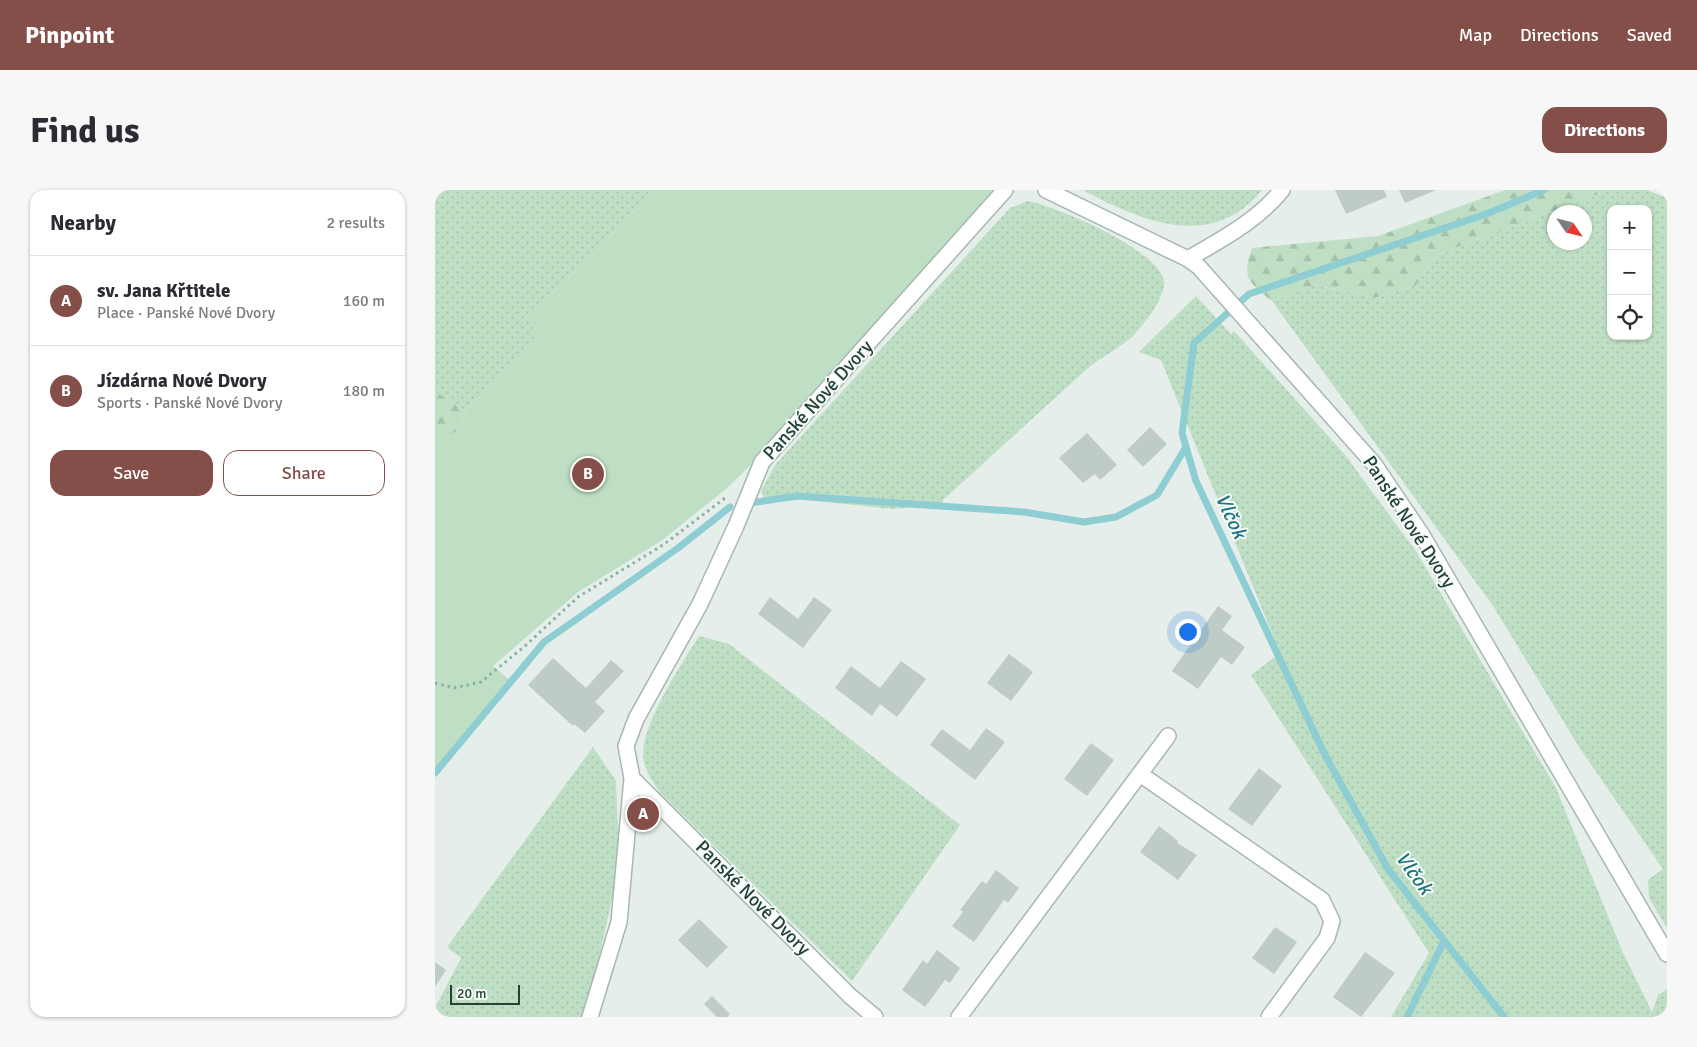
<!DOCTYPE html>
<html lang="en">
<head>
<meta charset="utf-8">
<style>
  body { margin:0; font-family:Signika,sans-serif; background:#f7f7f7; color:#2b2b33 }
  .controls { position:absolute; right:15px; top:15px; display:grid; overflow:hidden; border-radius:10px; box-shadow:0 1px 4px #0004 }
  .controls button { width:45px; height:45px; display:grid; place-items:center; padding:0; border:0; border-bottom:1px solid #e1e1e2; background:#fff; color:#2b2b33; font:25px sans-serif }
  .compass { position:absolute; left:1112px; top:15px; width:45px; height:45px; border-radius:50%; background:#fff; box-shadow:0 1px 4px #0004; rotate:125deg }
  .scale { position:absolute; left:15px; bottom:12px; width:70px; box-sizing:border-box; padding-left:5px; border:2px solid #244137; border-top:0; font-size:14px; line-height:18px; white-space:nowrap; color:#244137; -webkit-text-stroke:4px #f6fbf8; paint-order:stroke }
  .you { position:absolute; left:752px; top:441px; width:18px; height:18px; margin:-12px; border:4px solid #fff; border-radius:50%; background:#1a73e8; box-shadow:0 0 0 8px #1a73e833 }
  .badge { display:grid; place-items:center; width:32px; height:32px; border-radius:50%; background:#844f48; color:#fff; font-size:16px; font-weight:700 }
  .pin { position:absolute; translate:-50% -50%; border:2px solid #fff; box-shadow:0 1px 5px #0006 }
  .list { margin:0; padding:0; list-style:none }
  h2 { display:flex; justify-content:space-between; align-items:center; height:65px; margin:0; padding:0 20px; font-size:21px }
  h2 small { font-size:16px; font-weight:400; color:#7c7c81 }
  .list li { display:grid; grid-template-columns:32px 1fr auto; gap:15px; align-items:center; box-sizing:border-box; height:90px; padding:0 20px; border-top:1px solid #e1e1e2 }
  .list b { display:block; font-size:19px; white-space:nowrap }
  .list p { margin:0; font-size:16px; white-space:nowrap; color:#7c7c81 }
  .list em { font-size:16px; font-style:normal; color:#7c7c81 }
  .actions { display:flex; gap:10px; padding:15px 20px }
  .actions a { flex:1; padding:11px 0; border:1px solid #844f48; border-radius:15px; text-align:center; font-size:18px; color:#844f48 }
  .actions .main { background:#844f48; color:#fff }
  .icon { flex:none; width:28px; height:28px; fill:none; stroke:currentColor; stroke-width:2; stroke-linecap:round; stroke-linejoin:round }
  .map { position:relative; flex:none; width:1232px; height:827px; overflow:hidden; border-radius:15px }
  header { display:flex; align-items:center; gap:30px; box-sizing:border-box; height:70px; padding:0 25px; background:#844f48; color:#fff }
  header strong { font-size:24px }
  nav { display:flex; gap:28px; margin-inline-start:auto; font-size:18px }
  .intro { display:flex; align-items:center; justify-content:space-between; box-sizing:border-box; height:120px; padding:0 30px }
  h1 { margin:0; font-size:35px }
  .button { padding:12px 22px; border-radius:15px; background:#844f48; color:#fff; font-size:18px; font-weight:700 }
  main { display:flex; gap:30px; padding:0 30px }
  aside { flex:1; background:#fff; border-radius:15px; box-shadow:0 1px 4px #0004 }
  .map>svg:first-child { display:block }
</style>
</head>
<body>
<header>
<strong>Pinpoint</strong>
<nav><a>Map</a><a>Directions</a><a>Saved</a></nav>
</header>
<div class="intro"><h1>Find us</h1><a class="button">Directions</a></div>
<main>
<aside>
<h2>Nearby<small>2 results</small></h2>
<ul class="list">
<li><span class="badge">A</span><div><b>sv. Jana Křtitele</b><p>Place · Panské Nové Dvory</p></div><em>160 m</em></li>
<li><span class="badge">B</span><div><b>Jízdárna Nové Dvory</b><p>Sports · Panské Nové Dvory</p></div><em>180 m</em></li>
</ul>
<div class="actions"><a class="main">Save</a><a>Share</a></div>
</aside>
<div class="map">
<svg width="1232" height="827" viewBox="0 0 1232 827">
  <defs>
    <pattern id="grass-dots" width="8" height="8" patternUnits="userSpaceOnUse" patternTransform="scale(1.25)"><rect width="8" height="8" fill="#bfdfc5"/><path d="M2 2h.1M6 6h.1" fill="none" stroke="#a4c1aa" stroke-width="1.8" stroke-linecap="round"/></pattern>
    <pattern id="forest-firs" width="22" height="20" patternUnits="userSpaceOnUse" patternTransform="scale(1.25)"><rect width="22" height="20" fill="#bfdfc5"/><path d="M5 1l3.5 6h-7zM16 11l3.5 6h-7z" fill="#a4c1aa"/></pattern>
  </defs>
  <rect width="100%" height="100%" fill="#e5eeea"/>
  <path fill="url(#grass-dots)" fill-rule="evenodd" d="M0,0H218L154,69L90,127L106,148L30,221L0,201Z
    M648,0H827C777,62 706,31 648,0Z
    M1174,0H1212L1232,8V738L1214,708L1213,690L1228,679L1146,560L1058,416L837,111L880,95L939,108L980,96L1001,65ZM1176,19H1213V146H1176ZM1120,22H1150V52H1120Z
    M593,11C620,16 731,62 729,94C728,111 709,134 698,146C684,159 667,166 652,179C604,222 557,266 509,309L505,315L457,319L363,309L330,311L326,301L340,275L575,18Z
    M761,106L796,144L799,141L911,266L982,363L1121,598L1188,763L1217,822L1223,805L1232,799V827H956L994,763L816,485L845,463L726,170L704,162Z
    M264,446L294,454L525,635L417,791L225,603C218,591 208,579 208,564C209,530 246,475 264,446Z
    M158,557L181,591L184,677L156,804L146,827H0V818L26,768L12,757Z"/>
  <path fill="url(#forest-firs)" d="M1070,0H1174L1001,65L980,96L939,108L880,95L837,111C814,92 806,89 817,58L943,46Z
    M0,201L30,221L27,237L0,257Z"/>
  <path fill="#bfdfc5" d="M218,0H561L321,270L291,299L226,351L143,402L58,476L76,491L0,578V257L27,237L30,221L106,148L90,127L154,69Z"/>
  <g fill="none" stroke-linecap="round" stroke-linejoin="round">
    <path stroke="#8ecdd2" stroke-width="7" d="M315,313L362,306L589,322L649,332L681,327L722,305L751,257
      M0,583L109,452L243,358L295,317
      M972,827L1009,751
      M1069,827L953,679L890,565L761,291L747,243L759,153L814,104L1051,24L1109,0"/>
  </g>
  <path fill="#beccc5" d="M900,0H949L952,7L911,24Z
    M964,0H1001L970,13Z
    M715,237L732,254L708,277L692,260Z
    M652,243L682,275L665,290L660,284L648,293L624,268Z
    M335,407L363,429L379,407L397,420L368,458L323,424Z
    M783,416L797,426L787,440L810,457L797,475L786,467L763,499L737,481Z
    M574,464L598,482L576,511L552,493Z
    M118,468L151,498L176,470L189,481L160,512L170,521L150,543L139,534L138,536L93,495Z
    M466,471L491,489L462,527L445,514L437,526L400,498L416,476L445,498Z
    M551,538L570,552L540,590L495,555L507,539L535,560Z
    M656,553L679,570L652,606L629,589Z
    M824,578L847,596L817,636L793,619Z
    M724,636L743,651L742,653L762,665L743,690L705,662Z
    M561,680L584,698L573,713L569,710L539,752L517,736L528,722L525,720L547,691L551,694Z
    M264,729L293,757L272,778L243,750Z
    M840,737L862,752L839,784L817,768Z
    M502,760L525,778L515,793L510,790L490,817L467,800L488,770L492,774Z
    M930,762L960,783L926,827L898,807Z
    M0,772L11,780L0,797Z
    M277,806L295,824L292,827H282L269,814Z"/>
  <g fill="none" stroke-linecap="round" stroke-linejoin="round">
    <defs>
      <path id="minor" d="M611,0L753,69L764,77L939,274L987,345L1232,764
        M753,69C787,49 822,31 847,0
        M705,584L887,710L897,731L892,748L834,827
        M197,588L415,806L440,827
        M155,827L184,732L197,588L191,556L201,529L265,414L301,336L327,272L570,0
        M524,827L733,546"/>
    </defs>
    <use href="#minor" stroke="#a7b7b1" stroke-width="18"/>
    <path stroke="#86b2a1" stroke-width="3" stroke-dasharray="2.5 4" stroke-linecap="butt" d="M0,493L19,498L46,492L90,456L143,407L228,355L290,308"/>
    <use href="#minor" stroke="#fff" stroke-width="15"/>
  </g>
  <g text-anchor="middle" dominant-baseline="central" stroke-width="4" stroke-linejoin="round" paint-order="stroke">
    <g font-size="19" fill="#244137" stroke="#f6fbf8">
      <text transform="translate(383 210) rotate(-48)">Panské Nové Dvory</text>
      <text transform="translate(974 332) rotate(57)">Panské Nové Dvory</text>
      <text transform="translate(318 708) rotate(45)">Panské Nové Dvory</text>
    </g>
    <g font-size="20" font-style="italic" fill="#1e747d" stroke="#f6fbf8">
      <text transform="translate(796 326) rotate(65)">Vlčok</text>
      <text transform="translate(979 683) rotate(54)">Vlčok</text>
    </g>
  </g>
</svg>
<div class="controls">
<button>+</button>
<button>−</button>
<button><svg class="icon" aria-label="locate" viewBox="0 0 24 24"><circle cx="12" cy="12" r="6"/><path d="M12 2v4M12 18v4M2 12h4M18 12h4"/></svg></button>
</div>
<svg class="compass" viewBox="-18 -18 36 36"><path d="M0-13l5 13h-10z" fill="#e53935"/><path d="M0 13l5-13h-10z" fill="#7c7c81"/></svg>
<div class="scale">20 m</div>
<div class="you"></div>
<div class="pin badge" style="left:208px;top:624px">A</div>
<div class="pin badge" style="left:153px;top:284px">B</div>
</div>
</main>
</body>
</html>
